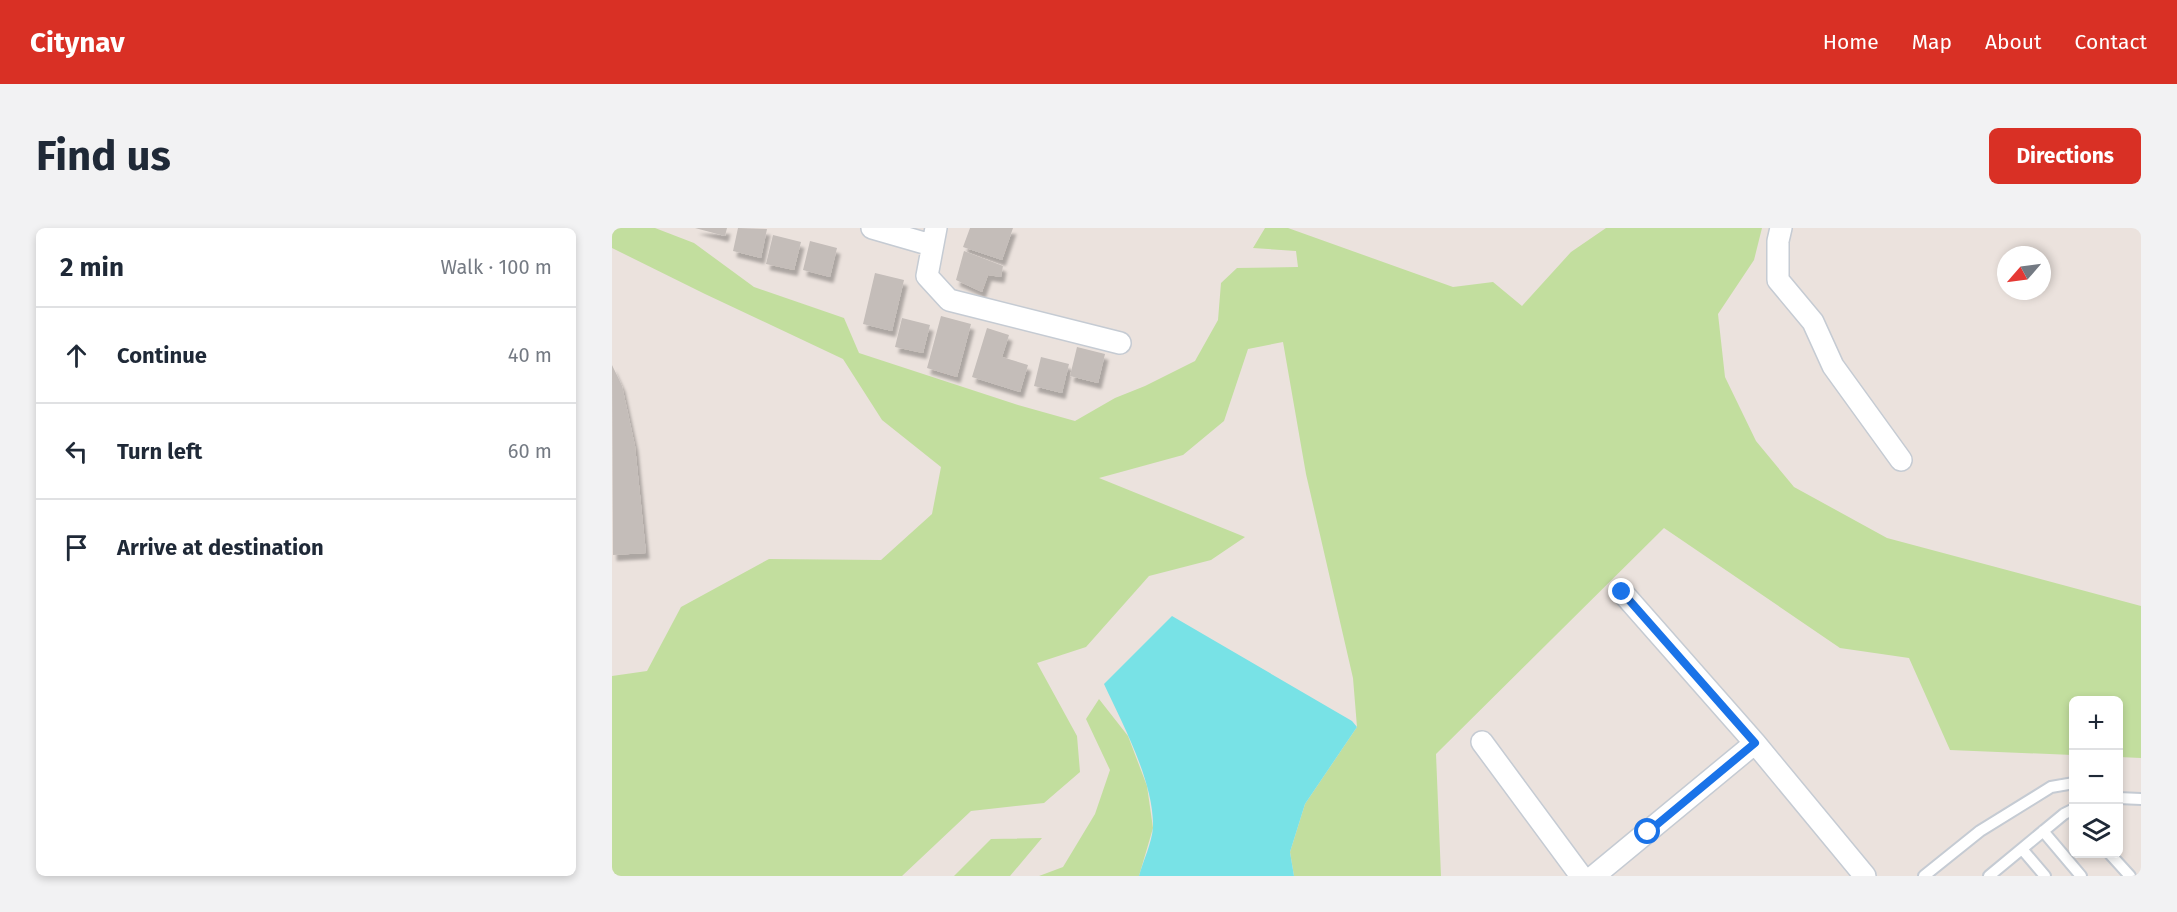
<!DOCTYPE html>
<html lang="en">
<head>
<meta charset="utf-8">
<style>
  body { margin:0; font-family:"Fira Sans",sans-serif; background:#f2f2f3; color:#1f2937 }
  .controls { position:absolute; right:18px; bottom:18px; display:grid; overflow:hidden; border-radius:9px; box-shadow:0 3px 9px #0003 }
  .controls button { width:54px; height:54px; display:grid; place-items:center; padding:0; border:0; border-bottom:2px solid #e0e1e3; background:#fff; color:#1f2937; font:30px sans-serif }
  .compass { position:absolute; left:1385px; top:18px; width:54px; height:54px; border-radius:50%; background:#fff; box-shadow:0 3px 9px #0003; rotate:242deg }
  .stop { position:absolute; width:18px; height:18px; margin:-14px; border:4px solid #1a73e8; border-radius:50%; background:#fff }
  .stop.end { background:#1a73e8; border-color:#fff; box-shadow:0 2px 6px #0008 }
  .list { margin:0; padding:0; list-style:none }
  h2 { display:flex; justify-content:space-between; align-items:center; height:78px; margin:0; padding:0 24px; font-size:26px }
  h2 small { font-size:20px; font-weight:400; color:#747a83 }
  .list li { display:grid; grid-template-columns:39px 1fr auto; gap:18px; align-items:center; box-sizing:border-box; height:96px; padding:0 24px; border-top:2px solid #e0e1e3 }
  .list b { display:block; font-size:22px; white-space:nowrap }
  .list em { font-size:20px; font-style:normal; color:#747a83 }
  .icon { flex:none; width:33px; height:33px; fill:none; stroke:currentColor; stroke-width:2; stroke-linecap:round; stroke-linejoin:round }
  .map { position:relative; flex:none; width:1529px; height:648px; overflow:hidden; border-radius:9px }
  header { display:flex; align-items:center; gap:36px; box-sizing:border-box; height:84px; padding:0 30px; background:#d93025; color:#fff }
  header strong { font-size:28px }
  nav { display:flex; gap:33px; margin-inline-start:auto; font-size:21px }
  .intro { display:flex; align-items:center; justify-content:space-between; box-sizing:border-box; height:144px; padding:0 36px }
  h1 { margin:0; font-size:42px }
  .button { padding:15px 27px; border-radius:9px; background:#d93025; color:#fff; font-size:21px; font-weight:700 }
  main { display:flex; gap:36px; padding:0 36px }
  aside { flex:1; background:#fff; border-radius:9px; box-shadow:0 3px 9px #0003 }
  .map>svg:first-child { display:block }
</style>
</head>
<body>
<header>
<strong>Citynav</strong>
<nav><a>Home</a><a>Map</a><a>About</a><a>Contact</a></nav>
</header>
<div class="intro"><h1>Find us</h1><a class="button">Directions</a></div>
<main>
<aside>
<h2>2 min<small>Walk · 100 m</small></h2>
<ul class="list">
<li><svg class="icon" aria-label="ahead" viewBox="0 0 24 24"><path d="M12 20V5M6 11l6-6 6 6"/></svg><div><b>Continue</b></div><em>40 m</em></li>
<li><svg class="icon" aria-label="left" viewBox="0 0 24 24"><path d="M17 20v-9H6M10 6l-5 5 5 5"/></svg><div><b>Turn left</b></div><em>60 m</em></li>
<li><svg class="icon" aria-label="arrive" viewBox="0 0 24 24"><path d="M6 21V4h12l-3 4 3 4H6"/></svg><div><b>Arrive at destination</b></div></li>
</ul>
</aside>
<div class="map">
<svg width="1529" height="648" viewBox="0 0 1529 648">
  <defs>
    <filter id="shadow"><feDropShadow dx="3.5" dy="6" stdDeviation="1.5" flood-color="#0004"/></filter>
  </defs>
  <rect width="100%" height="100%" fill="#ebe2dd"/>
  <path fill="#c2de9e" d="M0,0H43L82,15L142,59L232,90L247,125L406,177L463,193L503,170L533,158L583,133L606,92L609,55L625,40L686,39L684,23L641,20L653,0H676L841,59L881,54L910,78L959,24L994,0H1150L1142,32L1106,86L1113,149L1144,213L1182,259L1275,310L1529,378V530L1507,529L1506,472H1462L1461,527L1338,522L1297,430L1228,420L1052,300L824,526L829,648H682L678,624L693,576L745,499L741,450L694,246L671,114L636,121L612,193L571,227L487,250L633,309L599,332L537,348L474,419L425,435L465,508L468,544L432,575L359,583L290,648H0V448L35,443L69,379L157,331L269,332L320,286L329,239L270,192L231,131L93,66L0,20Z
    M487,471L516,508L535,558L541,600L527,648H427L451,639L483,586L498,542L474,491Z
    M430,610L398,648H342L379,611Z"/>
  <path fill="#78e2e6" d="M560,388L740,493L745,499L693,576L678,624L682,648H527C531,633 540,615 541,599C542,554 511,497 492,456Z"/>
  <path fill="#c4bdb9" filter="url(#shadow)" d="M83,0H115L113,8Z
    M126,0L155,1L149,30L121,23Z
    M358,0H401L390,32L351,19Z
    M161,7L189,14L182,42L154,36Z
    M198,13L225,20L218,49L191,42Z
    M352,23L391,38L389,49L376,47L370,64L344,52Z
    M263,45L292,52L280,103L251,96Z
    M329,88L359,96L345,149L315,140Z
    M290,90L318,97L311,125L283,119Z
    M375,100L397,107L390,129L416,137L408,164L360,149Z
    M465,119L493,126L486,155L458,148Z
    M429,129L457,136L450,165L422,158Z
    M0,137L10,158L23,218L34,325L1,327Z"/>
  <g fill="none" stroke-linecap="round" stroke-linejoin="round">
    <defs>
      <path id="lane" d="M1506,570L1529,571
        M1431,603L1469,648
        M1410,621L1433,648
        M1498,626L1518,648
        M1312,648L1368,603L1439,559L1462,555
        M1377,648L1452,586L1462,581"/>
      <path id="street" d="M260,0L319,17
        M324,0L315,48L337,72L508,115
        M1169,0L1166,13V52L1201,94L1221,138L1289,232
        M1010,364L1143,515L1253,648
        M870,514L969,648
        M982,648L1143,515"/>
    </defs>
    <use href="#lane" stroke="#c5cbd3" stroke-width="14"/>
    <use href="#street" stroke="#c5cbd3" stroke-width="24"/>
    <use href="#lane" stroke="#fff" stroke-width="10"/>
    <use href="#street" stroke="#fff" stroke-width="21"/>
  </g>
  <g fill="none" stroke-linecap="round" stroke-linejoin="round">
    <path stroke="#1a73e8" stroke-width="8" d="M1010,364L1143,515L1036,604"/>
  </g>
</svg>
<div class="controls">
<button>+</button>
<button>−</button>
<button><svg class="icon" aria-label="layers" viewBox="0 0 24 24"><path d="M12 4l9 5-9 5-9-5zM3 14l9 5 9-5"/></svg></button>
</div>
<svg class="compass" viewBox="-18 -18 36 36"><path d="M0-13l5 13h-10z" fill="#e53935"/><path d="M0 13l5-13h-10z" fill="#747a83"/></svg>
<div class="stop" style="left:1036px;top:604px"></div>
<div class="stop end" style="left:1010px;top:364px"></div>
</div>
</main>
</body>
</html>
